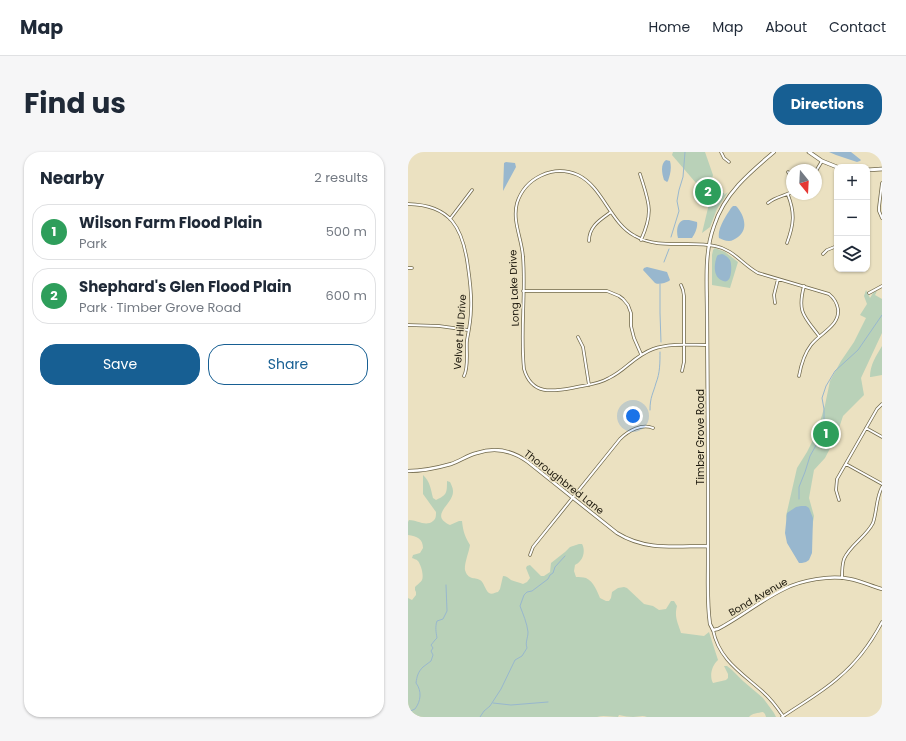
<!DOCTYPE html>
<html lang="en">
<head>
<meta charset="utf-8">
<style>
  body { margin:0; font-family:Poppins,sans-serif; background:#f6f6f7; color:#1f2937 }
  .controls { position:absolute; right:12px; top:12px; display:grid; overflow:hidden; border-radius:8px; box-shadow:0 1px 3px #0004 }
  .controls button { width:36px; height:36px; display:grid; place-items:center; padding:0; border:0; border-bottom:1px solid #e0e1e3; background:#fff; color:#1f2937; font:20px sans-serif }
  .compass { position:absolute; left:378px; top:12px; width:36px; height:36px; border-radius:50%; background:#fff; box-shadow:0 1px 3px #0004; rotate:162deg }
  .you { position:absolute; left:225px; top:264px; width:14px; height:14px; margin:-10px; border:3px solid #fff; border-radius:50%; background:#1a73e8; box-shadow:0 0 0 6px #1a73e833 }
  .badge { display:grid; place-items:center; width:26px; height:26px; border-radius:50%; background:#175f93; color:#fff; font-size:13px; font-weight:700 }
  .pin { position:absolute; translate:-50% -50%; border:2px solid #fff; box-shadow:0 1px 4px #0006 }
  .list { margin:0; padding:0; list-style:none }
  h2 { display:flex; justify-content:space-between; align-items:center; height:52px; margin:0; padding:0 16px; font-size:17px }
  h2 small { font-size:13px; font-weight:400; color:#747a83 }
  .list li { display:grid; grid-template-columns:26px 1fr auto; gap:12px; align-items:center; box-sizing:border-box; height:56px; margin:0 8px 8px; padding:0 8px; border:1px solid #e0e1e3; border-radius:16px }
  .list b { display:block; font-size:15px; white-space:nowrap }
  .list p { margin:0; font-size:13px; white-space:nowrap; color:#747a83 }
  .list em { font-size:13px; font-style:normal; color:#747a83 }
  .actions { display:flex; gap:8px; padding:12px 16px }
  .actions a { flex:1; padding:9px 0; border:1px solid #175f93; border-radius:16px; text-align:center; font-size:14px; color:#175f93 }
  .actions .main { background:#175f93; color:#fff }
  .icon { flex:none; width:22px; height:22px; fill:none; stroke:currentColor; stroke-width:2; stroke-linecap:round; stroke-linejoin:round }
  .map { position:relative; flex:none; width:474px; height:565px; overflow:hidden; border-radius:16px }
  header { display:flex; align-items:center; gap:24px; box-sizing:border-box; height:56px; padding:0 20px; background:#fff; border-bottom:1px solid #e0e1e3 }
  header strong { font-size:19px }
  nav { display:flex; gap:22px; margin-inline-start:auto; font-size:14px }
  .intro { display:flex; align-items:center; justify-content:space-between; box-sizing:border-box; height:96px; padding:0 24px }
  h1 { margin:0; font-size:28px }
  .button { padding:10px 18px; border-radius:16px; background:#175f93; color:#fff; font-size:14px; font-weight:700 }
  main { display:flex; gap:24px; padding:0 24px }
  aside { flex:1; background:#fff; border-radius:16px; box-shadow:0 1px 3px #0004 }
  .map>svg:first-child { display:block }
</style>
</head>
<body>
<header>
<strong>Map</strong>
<nav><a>Home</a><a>Map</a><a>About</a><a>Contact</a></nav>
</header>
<div class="intro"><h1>Find us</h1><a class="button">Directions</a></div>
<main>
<aside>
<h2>Nearby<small>2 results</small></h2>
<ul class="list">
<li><span class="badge" style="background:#2e9e5b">1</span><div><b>Wilson Farm Flood Plain</b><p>Park</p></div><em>500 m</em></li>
<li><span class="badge" style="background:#2e9e5b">2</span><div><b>Shephard's Glen Flood Plain</b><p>Park · Timber Grove Road</p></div><em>600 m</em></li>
</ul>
<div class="actions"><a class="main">Save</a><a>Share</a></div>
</aside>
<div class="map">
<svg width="474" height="565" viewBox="0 0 474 565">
  <rect width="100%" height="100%" fill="#ebe1c1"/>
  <path fill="#b9d1b8" d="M265,0H297L305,23L302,35L304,41H316V43L320,40L309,57L302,75L294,81L300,56V45L264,3Z
    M307,96L317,100L330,110L322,136L304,133V103L305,98Z
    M458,138L462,146L465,141L469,139L467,143L474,147V181L453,226L456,243L435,264L428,285L417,306L406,318L401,346L406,364L405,370L404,377L380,379L378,364L389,316L399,300L409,280L417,253L422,229L433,209L446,190L458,166L452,163L459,152L456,144Z
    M474,194V223L463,225H462C462,213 468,204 474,194Z
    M15,323C22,329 23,338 25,346L28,348C39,343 39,341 39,329L42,330C43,332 45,336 45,339C46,352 20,363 42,373L51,369H54C55,379 57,385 62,393C61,400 56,412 57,418C60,428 66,425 72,428C76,430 77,438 81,441C84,443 88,440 90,440L92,437L95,424C99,424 100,426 103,428C106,429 112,431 115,432L119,430L122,426L118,416L119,414L122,413L133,424H136L142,420L143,411L157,400L162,395L171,392H174C177,397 176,405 172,409C171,411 168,412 167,413L166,419L168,425C171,425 175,425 178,426C186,430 189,439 192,446L198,449H201L203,446L204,440L210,436L216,435L219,436L236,452L245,454L251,458L258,457L263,449H266L269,454C266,465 270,471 273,481L296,484L301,480L310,508C304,513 301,524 305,531L318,528L320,526V522L316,514H319L324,518L335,529L355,546L366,561L368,565H358L357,562L355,560C350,561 344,561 341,565H239C234,563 231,565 225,565C221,565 216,564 211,563L210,565C202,565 196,563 189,565H0V446L4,448L8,443V440L7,438V435C9,433 13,430 14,428C16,423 13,413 10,409C8,407 6,407 4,406L5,403L12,401L15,396C15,387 9,384 0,383V370L1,368C9,368 18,375 25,369C28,367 28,364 28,360L15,342Z"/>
  <path fill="#98b7ce" d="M421,0H443L453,8L452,9L449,10L428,3Z
    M258,8L262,9C264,16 262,23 260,29L259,30L256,28C254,22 252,12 258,8Z
    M98,10L107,11L108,15L95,39L96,11Z
    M325,54H328C336,62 341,77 330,85C327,87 324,89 321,89C317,89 314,87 311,86C309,77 318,64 323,56Z
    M276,68H281L289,70C290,75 287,82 284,86H270C268,80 269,69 276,68Z
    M314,102C317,103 320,105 322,108C324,112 324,127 319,129C317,130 315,129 313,128C305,124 306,112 309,104L310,103Z
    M239,115L259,120L262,128L261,129C257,131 251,133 247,131L235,118L236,116Z
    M393,354H398L401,356L405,366L404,401L401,408L398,410L394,411H391L379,391L377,381L379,361L388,355Z"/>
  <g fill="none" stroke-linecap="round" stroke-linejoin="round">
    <path stroke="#98b7ce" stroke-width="1" d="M263,85L271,59L269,49L271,38L275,25L277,0
      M256,110L261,97
      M252,132V161L253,190
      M242,258C242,245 245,242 248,231C252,221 252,211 252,200
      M391,347V335L397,320L402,304L416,279V257L414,246L418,234L427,219L450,198L474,163
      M85,551L103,553L140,550
      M0,560L7,557C13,549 14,539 8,531C9,524 10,520 15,515C18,513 20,511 23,509L25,503L23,499L25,496L23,493L27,488L29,486C28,480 27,475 29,469L35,467L39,459L38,433
      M72,565L76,559L82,554L93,537L107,508L114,504L119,496C117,490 120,486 120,480C119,471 115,462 112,454L116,443L119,440L124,439L140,427L142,423L145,421L147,415L157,404"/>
    <defs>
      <path id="minor" d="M313,0L316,6L321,10
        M408,19L414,9
        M380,20L384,26
        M232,22C241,51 246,59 233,88
        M474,31L471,55V59L474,66
        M360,51C367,45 376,44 384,40
        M0,52C43,53 55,76 60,115C62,129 64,143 63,157C63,168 61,178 59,188C58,199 61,214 56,224
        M42,67L64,38
        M181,89C181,74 192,68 203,60
        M379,91C386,72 387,61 380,43
        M415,102L419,98L429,94
        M0,116H4
        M273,133L275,138L276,144V210L274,219
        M396,134C389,160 396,164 411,184
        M115,139H199L211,144L215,147L220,153L223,161V174L226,186L233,202
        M461,141L474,134
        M367,151L366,143L370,127
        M0,173L31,174L60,178
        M170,185L175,195L181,233
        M299,193C281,193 262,191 245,197C226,204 218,218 201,226C191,232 180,233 169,235C147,239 124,245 116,217C112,180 118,142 115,105C114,87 104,69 109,51C117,26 145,12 170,23C195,35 202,71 227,84C251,98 281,88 307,94C325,97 335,113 350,121L421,142C426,146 429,151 430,157C432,174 412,181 403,193C396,202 393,213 391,224
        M458,276L474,285
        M438,312L474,332
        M431,348L428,338L429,327L469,257L474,252
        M122,403L125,395L212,287C220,279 234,271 245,276
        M434,426C434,420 434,413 436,407C442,393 458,385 465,371C469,359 468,346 474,335
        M305,478C311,508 334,521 355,540C363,547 369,555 375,564
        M374,565C393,552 413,541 430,526C448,511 463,491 474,470"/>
      <path id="tertiary" d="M366,0C341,21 316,42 306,74C296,101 299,132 299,161C299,207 300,253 300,300C300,337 300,374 300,412C300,431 299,452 302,472L305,478L310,477C333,465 353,448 376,437C394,428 422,423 442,427C453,429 463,434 474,437
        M0,319C15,319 29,316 43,312C52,309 60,303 69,301C87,295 105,299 120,310L209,381C238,399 267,394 300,394"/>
      <path id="secondary" d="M401,0L414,9L429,15
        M459,18L474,17"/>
    </defs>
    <use href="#minor" stroke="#71694c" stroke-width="3.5"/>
    <use href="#tertiary" stroke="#71694c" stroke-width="4"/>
    <use href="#secondary" stroke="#71694c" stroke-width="4.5"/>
    <use href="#minor" stroke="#fff" stroke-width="2"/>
    <use href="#tertiary" stroke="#fff" stroke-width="2.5"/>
    <use href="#secondary" stroke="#fff" stroke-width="3"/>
  </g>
  <g text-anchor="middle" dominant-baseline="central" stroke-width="3" stroke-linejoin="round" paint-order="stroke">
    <g font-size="10" fill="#181409" stroke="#ebe1c1">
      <text transform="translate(106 136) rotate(-92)">Long Lake Drive</text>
      <text transform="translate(52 180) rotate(-86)">Velvet Hill Drive</text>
      <text transform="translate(292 285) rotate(-90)">Timber Grove Road</text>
      <text transform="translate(156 330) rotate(38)">Thoroughbred Lane</text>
      <text transform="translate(350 445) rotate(-30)">Bond Avenue</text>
    </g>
  </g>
</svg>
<div class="controls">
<button>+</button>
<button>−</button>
<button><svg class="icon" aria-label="layers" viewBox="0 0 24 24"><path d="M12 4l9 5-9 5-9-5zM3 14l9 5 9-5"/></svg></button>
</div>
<svg class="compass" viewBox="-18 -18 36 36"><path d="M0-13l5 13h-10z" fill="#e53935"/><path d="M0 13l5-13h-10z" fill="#747a83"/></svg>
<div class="you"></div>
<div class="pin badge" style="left:418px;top:282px;background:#2e9e5b">1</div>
<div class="pin badge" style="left:300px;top:40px;background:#2e9e5b">2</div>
</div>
</main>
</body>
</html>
